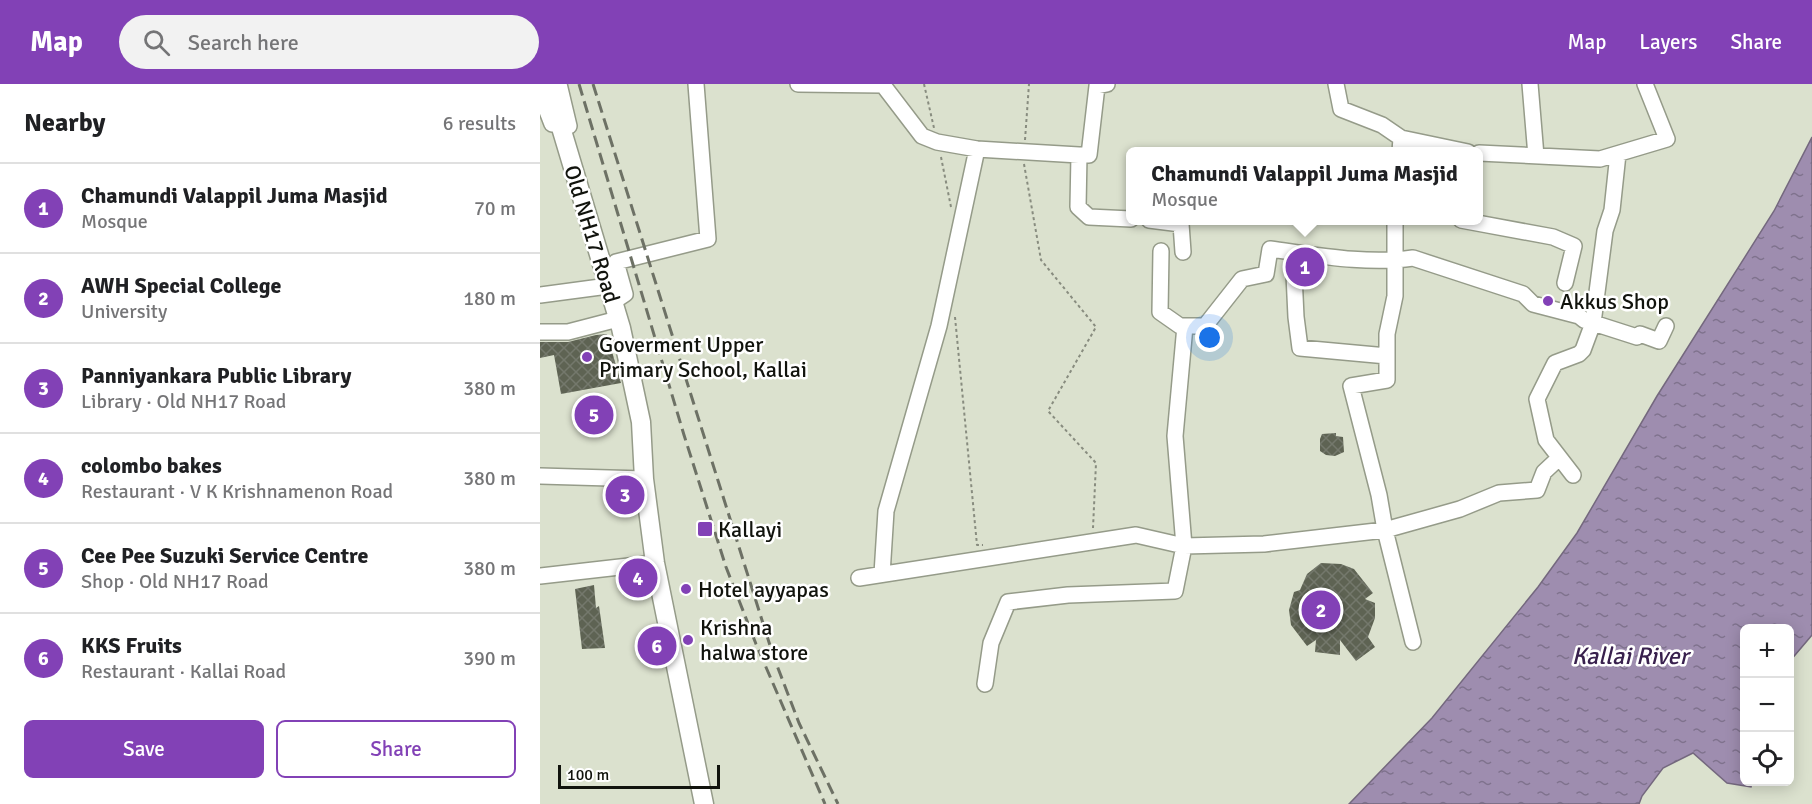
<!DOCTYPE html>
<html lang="en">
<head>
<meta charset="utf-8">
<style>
  body { margin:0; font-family:Signika,sans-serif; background:#f2f2f2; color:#202124 }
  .controls { position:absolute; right:18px; bottom:18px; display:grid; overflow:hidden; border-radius:9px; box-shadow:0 3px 15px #0003 }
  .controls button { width:54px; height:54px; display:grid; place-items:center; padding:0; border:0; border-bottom:2px solid #e0e0e0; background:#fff; color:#202124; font:30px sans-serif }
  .scale { position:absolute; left:18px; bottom:15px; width:162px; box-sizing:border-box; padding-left:6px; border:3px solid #11130d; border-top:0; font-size:16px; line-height:21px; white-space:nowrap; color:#11130d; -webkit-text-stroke:4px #fff; paint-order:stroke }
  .you { position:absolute; left:670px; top:254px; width:21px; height:21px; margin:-15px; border:4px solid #fff; border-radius:50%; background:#1a73e8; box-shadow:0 0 0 9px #1a73e833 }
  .badge { display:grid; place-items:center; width:39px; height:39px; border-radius:50%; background:#8241b6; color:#fff; font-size:20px; font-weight:700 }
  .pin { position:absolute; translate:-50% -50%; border:3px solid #fff; box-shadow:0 2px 6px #0006 }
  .popup { position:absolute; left:586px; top:63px; width:357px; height:78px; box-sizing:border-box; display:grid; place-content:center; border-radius:9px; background:#fff; filter:drop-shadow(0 2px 4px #0005); font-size:20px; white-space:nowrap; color:#757577 }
  .popup b { font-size:22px; color:#202124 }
  .popup::after { content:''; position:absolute; left:50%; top:100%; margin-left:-12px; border:12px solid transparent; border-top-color:#fff }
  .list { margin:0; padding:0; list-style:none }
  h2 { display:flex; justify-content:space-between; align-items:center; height:78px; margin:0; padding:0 24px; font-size:26px }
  h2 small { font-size:20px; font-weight:400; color:#757577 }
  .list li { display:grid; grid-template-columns:39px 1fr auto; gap:18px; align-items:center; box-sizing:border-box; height:90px; padding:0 24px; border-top:2px solid #e0e0e0 }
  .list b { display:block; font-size:22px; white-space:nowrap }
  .list p { margin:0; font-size:20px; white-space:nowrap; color:#757577 }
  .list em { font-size:20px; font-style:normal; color:#757577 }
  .actions { display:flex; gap:12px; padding:18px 24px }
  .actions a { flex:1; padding:14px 0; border:2px solid #8241b6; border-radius:9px; text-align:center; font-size:21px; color:#8241b6 }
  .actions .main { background:#8241b6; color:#fff }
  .icon { flex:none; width:33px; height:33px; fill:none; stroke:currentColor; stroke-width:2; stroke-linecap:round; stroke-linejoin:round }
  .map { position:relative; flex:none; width:1272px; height:720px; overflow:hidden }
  header { display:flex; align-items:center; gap:36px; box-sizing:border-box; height:84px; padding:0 30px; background:#8241b6; color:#fff }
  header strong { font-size:28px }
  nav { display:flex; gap:33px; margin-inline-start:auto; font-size:21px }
  .search { width:420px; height:54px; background:#f2f2f2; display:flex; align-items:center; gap:15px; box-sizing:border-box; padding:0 21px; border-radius:33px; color:#757577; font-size:22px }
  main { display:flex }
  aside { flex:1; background:#fff }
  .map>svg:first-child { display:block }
</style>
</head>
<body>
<header>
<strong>Map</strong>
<div class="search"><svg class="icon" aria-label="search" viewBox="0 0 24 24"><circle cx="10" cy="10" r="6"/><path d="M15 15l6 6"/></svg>Search here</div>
<nav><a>Map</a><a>Layers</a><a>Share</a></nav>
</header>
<main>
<aside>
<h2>Nearby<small>6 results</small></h2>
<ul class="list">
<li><span class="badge">1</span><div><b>Chamundi Valappil Juma Masjid</b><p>Mosque</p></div><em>70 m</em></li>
<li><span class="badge">2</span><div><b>AWH Special College</b><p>University</p></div><em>180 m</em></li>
<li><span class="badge">3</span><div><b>Panniyankara Public Library</b><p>Library · Old NH17 Road</p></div><em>380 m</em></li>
<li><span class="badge">4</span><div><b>colombo bakes</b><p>Restaurant · V K Krishnamenon Road</p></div><em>380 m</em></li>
<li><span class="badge">5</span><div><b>Cee Pee Suzuki Service Centre</b><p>Shop · Old NH17 Road</p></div><em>380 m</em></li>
<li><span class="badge">6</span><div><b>KKS Fruits</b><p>Restaurant · Kallai Road</p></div><em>390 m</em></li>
</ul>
<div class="actions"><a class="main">Save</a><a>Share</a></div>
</aside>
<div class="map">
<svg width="1272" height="720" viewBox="0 0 1272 720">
  <defs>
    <pattern id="water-ripples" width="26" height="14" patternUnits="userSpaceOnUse" patternTransform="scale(1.5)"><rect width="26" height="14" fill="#9e8daf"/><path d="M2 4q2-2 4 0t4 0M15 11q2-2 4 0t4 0" fill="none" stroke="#7f728d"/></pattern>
    <pattern id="building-cross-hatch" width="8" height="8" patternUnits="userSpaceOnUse" patternTransform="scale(1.5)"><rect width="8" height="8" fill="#5e6353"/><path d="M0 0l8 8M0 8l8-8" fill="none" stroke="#74786c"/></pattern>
  </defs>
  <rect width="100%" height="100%" fill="#dbe1ce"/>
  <path fill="url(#water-ripples)" stroke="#74687e" stroke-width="1.5" d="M1272,53V551L1250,577V544H1204V698H1212L1211,703L1187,699L1153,669L1123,684L1102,712L1099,720H809L892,634L998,503L1037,449L1117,312L1234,127Z"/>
  <path fill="url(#building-cross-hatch)" d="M67,250L81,299L21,310L14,271L0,274V258H28L56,251Z
    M796,349V352L803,353L804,368L795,372L786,371L780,367V355L782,350Z
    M781,479L801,480L814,485L833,509L825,515L835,519V534L828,553L835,563L816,577L800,556V571L775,568L776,556L767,562L751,541L749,526L754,508L760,506L767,490Z
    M54,501L56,524L59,522L65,564L42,565L35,505Z"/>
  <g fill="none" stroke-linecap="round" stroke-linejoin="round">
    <defs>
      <path id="minor" d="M19,0L29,42
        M258,0L343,1L382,52L397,58L437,65L539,71H549L557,2L567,0
        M796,0L801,25L842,41L861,54
        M990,0L996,72
        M0,9L12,40
        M860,68L861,54L928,68
        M939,69L1060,75L1127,55L1105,0
        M539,71L538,123L549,133L591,135
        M609,136L641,140L643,168
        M921,136L1013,153L1034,162L1025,199
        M621,167L620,228L640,242H665L702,195L726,190L730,165C775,171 828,181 873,174L983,210L993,220L1039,232L1044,236L1097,253L1100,250L1119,257L1126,242
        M753,169L756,233L760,264L847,272
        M0,211L68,202
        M73,218L85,210L76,178L168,155L156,0
        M0,248H28L78,235
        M1033,391L1006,356L997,315L1015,279L1039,270L1043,266L1053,239L1065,147L1072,126L1078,70
        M0,392L104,395
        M342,490L346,427L399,242L437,65
        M0,492L115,479
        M319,494L596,451L644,462L635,352L645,242
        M873,558L845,446L920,425L959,409L997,406L1004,388L1019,374
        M445,600L451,559L468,518L528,511L635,507L644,462L724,460L845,446L839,411L811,302L847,296V250L855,212V136"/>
      <path id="major" d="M8,0L81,244L101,338L104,395L115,479L164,720"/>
    </defs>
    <use href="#minor" stroke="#959b89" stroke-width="18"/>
    <use href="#major" stroke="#959b89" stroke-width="21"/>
    <path stroke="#888c7f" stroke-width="2" stroke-dasharray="3 3" stroke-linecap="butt" d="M384,0L394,44
      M485,56L489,0
      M401,73L411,123
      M484,80L501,176L556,243L508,327L556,379L553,444
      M415,233L437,461H443"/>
    <use href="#minor" stroke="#fff" stroke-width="15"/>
    <use href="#major" stroke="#fff" stroke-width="18"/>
    <path stroke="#6d7165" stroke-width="3" stroke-dasharray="12 6" stroke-linecap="butt" d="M39,0L144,351L186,483L216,560L285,720
      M53,0L233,571L259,639L298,720"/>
  </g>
  <g fill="#8241b6" stroke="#fff" stroke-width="2">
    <circle cx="1008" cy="217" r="6"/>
    <circle cx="47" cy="273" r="6"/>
    <rect x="157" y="437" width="16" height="16" rx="3"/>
    <circle cx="146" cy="505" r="6"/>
    <circle cx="148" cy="556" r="6"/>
  </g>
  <g text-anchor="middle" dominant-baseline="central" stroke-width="5" stroke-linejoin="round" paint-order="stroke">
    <g font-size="22" fill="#11130d" stroke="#fff">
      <text transform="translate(52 150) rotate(73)">Old NH17 Road</text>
    </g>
    <g font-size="22" fill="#11130d" stroke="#fff" text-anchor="start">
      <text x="1020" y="217">Akkus Shop</text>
      <text x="59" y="260">Goverment Upper<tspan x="59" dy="25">Primary School, Kallai</tspan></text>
      <text x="178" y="445">Kallayi</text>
      <text x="158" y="505">Hotel ayyapas</text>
      <text x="160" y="543">Krishna<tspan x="160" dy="25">halwa store</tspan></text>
    </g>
    <g font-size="24" font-style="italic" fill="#38204d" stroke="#fff">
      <text x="1090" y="572">Kallai River</text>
    </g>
  </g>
</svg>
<div class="controls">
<button>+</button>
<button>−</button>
<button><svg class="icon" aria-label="locate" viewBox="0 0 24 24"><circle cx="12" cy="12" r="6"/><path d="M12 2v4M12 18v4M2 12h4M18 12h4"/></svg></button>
</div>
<div class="scale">100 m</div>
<div class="you"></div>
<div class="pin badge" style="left:765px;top:183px">1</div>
<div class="popup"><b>Chamundi Valappil Juma Masjid</b>Mosque</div>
<div class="pin badge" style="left:781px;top:526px">2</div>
<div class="pin badge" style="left:85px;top:411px">3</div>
<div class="pin badge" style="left:98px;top:494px">4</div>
<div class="pin badge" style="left:54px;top:331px">5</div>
<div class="pin badge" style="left:117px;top:562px">6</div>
</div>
</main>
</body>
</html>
